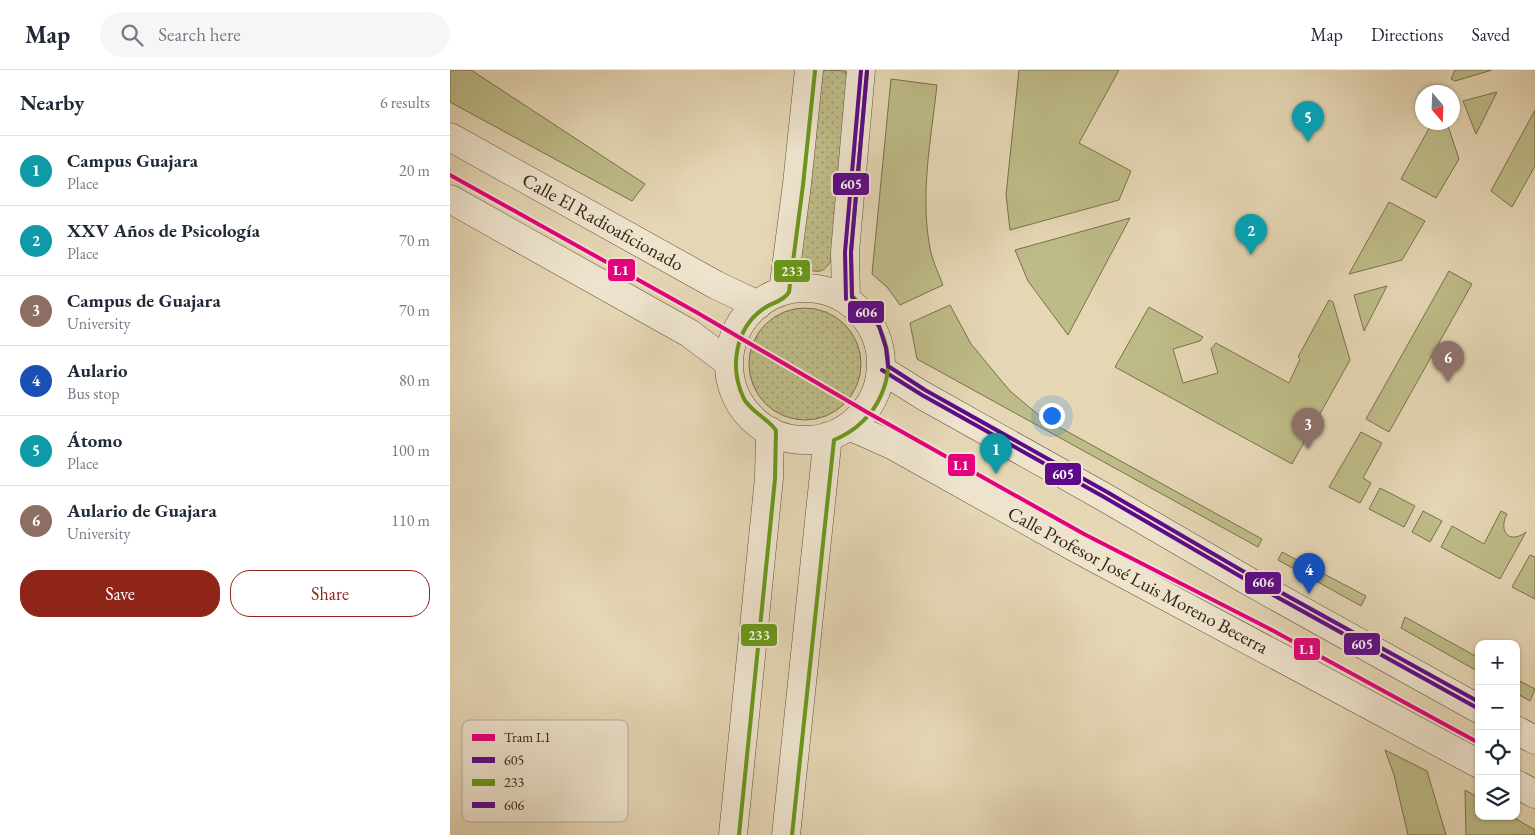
<!DOCTYPE html>
<html lang="en">
<head>
<meta charset="utf-8">
<style>
  body { margin:0; font-family:"EB Garamond",serif; background:#f6f6f7; color:#1f2937 }
  .controls { position:absolute; right:15px; bottom:15px; display:grid; overflow:hidden; border-radius:10px; box-shadow:0 1px 4px #0004 }
  .controls button { width:45px; height:45px; display:grid; place-items:center; padding:0; border:0; border-bottom:1px solid #e0e1e3; background:#fff; color:#1f2937; font:25px sans-serif }
  .compass { position:absolute; left:965px; top:15px; width:45px; height:45px; border-radius:50%; background:#fff; box-shadow:0 1px 4px #0004; rotate:161deg }
  .you { position:absolute; left:601px; top:345px; width:18px; height:18px; margin:-12px; border:4px solid #fff; border-radius:50%; background:#1a73e8; box-shadow:0 0 0 8px #1a73e833 }
  .badge { display:grid; place-items:center; width:32px; height:32px; border-radius:50%; background:#8f2418; color:#fff; font-size:16px; font-weight:700 }
  .pin { position:absolute; translate:-50% -41px; filter:drop-shadow(0 1px 2px #0008) }
  .pin::after { content:''; position:absolute; top:26px; width:18px; height:15px; background:inherit; clip-path:polygon(0 0,100% 0,50% 100%) }
  .list { margin:0; padding:0; list-style:none }
  h2 { display:flex; justify-content:space-between; align-items:center; height:65px; margin:0; padding:0 20px; font-size:21px }
  h2 small { font-size:16px; font-weight:400; color:#747a83 }
  .list li { display:grid; grid-template-columns:32px 1fr auto; gap:15px; align-items:center; box-sizing:border-box; height:70px; padding:0 20px; border-top:1px solid #e0e1e3 }
  .list b { display:block; font-size:19px; white-space:nowrap }
  .list p { margin:0; font-size:16px; white-space:nowrap; color:#747a83 }
  .list em { font-size:16px; font-style:normal; color:#747a83 }
  .actions { display:flex; gap:10px; padding:15px 20px }
  .actions a { flex:1; padding:11px 0; border:1px solid #8f2418; border-radius:20px; text-align:center; font-size:18px; color:#8f2418 }
  .actions .main { background:#8f2418; color:#fff }
  .icon { flex:none; width:28px; height:28px; fill:none; stroke:currentColor; stroke-width:2; stroke-linecap:round; stroke-linejoin:round }
  .map { position:relative; flex:none; width:1085px; height:765px; overflow:hidden }
  header { display:flex; align-items:center; gap:30px; box-sizing:border-box; height:70px; padding:0 25px; background:#fff; border-bottom:1px solid #e0e1e3 }
  header strong { font-size:24px }
  nav { display:flex; gap:28px; margin-inline-start:auto; font-size:18px }
  .search { width:350px; height:45px; background:#f6f6f7; display:flex; align-items:center; gap:12px; box-sizing:border-box; padding:0 18px; border-radius:28px; color:#747a83; font-size:19px }
  main { display:flex }
  aside { flex:1; background:#fff }
  .map>svg:first-child { display:block }
</style>
</head>
<body>
<header>
<strong>Map</strong>
<div class="search"><svg class="icon" aria-label="search" viewBox="0 0 24 24"><circle cx="10" cy="10" r="6"/><path d="M15 15l6 6"/></svg>Search here</div>
<nav><a>Map</a><a>Directions</a><a>Saved</a></nav>
</header>
<main>
<aside>
<h2>Nearby<small>6 results</small></h2>
<ul class="list">
<li><span class="badge" style="background:#0f9aa8">1</span><div><b>Campus Guajara</b><p>Place</p></div><em>20 m</em></li>
<li><span class="badge" style="background:#0f9aa8">2</span><div><b>XXV Años de Psicología</b><p>Place</p></div><em>70 m</em></li>
<li><span class="badge" style="background:#8d6e63">3</span><div><b>Campus de Guajara</b><p>University</p></div><em>70 m</em></li>
<li><span class="badge" style="background:#1a4fb4">4</span><div><b>Aulario</b><p>Bus stop</p></div><em>80 m</em></li>
<li><span class="badge" style="background:#0f9aa8">5</span><div><b>Átomo</b><p>Place</p></div><em>100 m</em></li>
<li><span class="badge" style="background:#8d6e63">6</span><div><b>Aulario de Guajara</b><p>University</p></div><em>110 m</em></li>
</ul>
<div class="actions"><a class="main">Save</a><a>Share</a></div>
</aside>
<div class="map">
<svg width="1085" height="765" viewBox="0 0 1085 765">
  <defs>
    <pattern id="grass-dots" width="8" height="8" patternUnits="userSpaceOnUse" patternTransform="scale(1.25)"><rect width="8" height="8" fill="#bdbb87"/><path d="M2 2h.1M6 6h.1" fill="none" stroke="#9a986d" stroke-width="1.8" stroke-linecap="round"/></pattern>
  </defs>
  <rect width="100%" height="100%" fill="#e5d6b4"/>
  <filter id="stains"><feTurbulence type="fractalNoise" baseFrequency=".004" numOctaves="4"/><feColorMatrix values="0 0 0 0 .2 0 0 0 0 .09 0 0 0 0 .02 0 0 0 .5 -.17"/></filter>
  <radialGradient id="worn" r=".72"><stop offset=".6" stop-color="#630" stop-opacity="0"/><stop offset="1" stop-color="#630" stop-opacity=".3"/></radialGradient>
  <path fill="url(#grass-dots)" stroke="#79704c" d="M375,0L395,1L398,12L381,190C375,203 366,204 354,197L351,191L368,9Z
    M299 294a56 56 0 1 1 112 0a56 56 0 1 1-112 0Z"/>
  <path fill="#bdbb87" stroke="#79704c" d="M0,0H21L195,114L182,131L0,32Z
    M569,0H669L629,73L681,101L669,130L560,160L556,125Z
    M1005,0H1042L1005,11L1001,9Z
    M441,9L487,15C481,70 469,128 481,183C484,194 489,205 493,215L450,235L437,217L422,204Z
    M1047,22L1026,64L1013,31Z
    M1085,40V96L1062,137L1041,121Z
    M982,53H997L1009,89L986,128L951,109Z
    M939,132L975,151L952,190L899,204Z
    M680,148L618,265L578,211L565,180Z
    M999,201L1022,214L939,362L916,349Z
    M937,216L914,261L904,225Z
    M879,230L883,232L900,290L842,394L665,297L699,237L753,267L750,271L723,279L733,313L768,303L761,279L766,273L839,313L850,289L848,287Z
    M500,235L521,274L560,321L591,347L812,469L808,477L467,289L460,253Z
    M911,362L932,373L913,408L921,413L910,433L879,417Z
    M930,418L965,436L954,457L919,439Z
    M973,441L992,451L980,472L962,462Z
    M1051,441L1057,444C1048,461 1059,475 1076,462L1050,509L991,477L1002,456L1034,474Z
    M832,482L916,526L911,536L828,490Z
    M1080,485L1085,487V529L1062,517Z
    M955,547L1029,588V602L951,558Z
    M1066,609L1085,619L1080,631L1066,623Z
    M935,680L977,701L996,765H958L944,705Z
    M1015,720L1029,728V746H1061L1085,760V765H1016Z"/>
  <g fill="none" stroke-linecap="round" stroke-linejoin="round">
    <defs>
      <path id="tertiary" d="M0,67L266,215L308,235
        M0,129L239,263L279,293
        M279 294a76 76 0 1 1 152 0a76 76 0 1 1-152 0Z
        M333,221L347,114L359,0
        M396,229L395,182L411,0
        M432,300L472,325L654,427L800,512L1029,639
        M399,356L444,376L626,478L1029,694
        M1066,660L1085,670
        M1066,714L1085,724
        M283,765L319,408L320,361
        M336,765L378,366"/>
    </defs>
    <use href="#tertiary" stroke="#61513a" stroke-width="29"/>
    <use href="#tertiary" stroke="#eee4ce" stroke-width="28"/>
    <defs>
      <path id="bus-1" d="M396,229L395,182L411,0
        M432,300L472,325L654,427L800,512L1029,639"/>
      <path id="bus-2" d="M289,765L325,409L326,361C323,352 301,342 294,329C279,298 285,259 313,239C321,233 334,231 339,222L353,115L365,1
        M342,765L384,370C428,352 451,304 430,259C424,246 412,236 402,226L401,182L417,1"/>
      <path id="bus-3" d="M417,1L401,182L402,227L429,256L436,278L438,296L475,320L657,422L803,507L1029,632"/>
    </defs>
    <use href="#bus-1" stroke="#eee4ce" stroke-width="8"/>
    <use href="#bus-2" stroke="#eee4ce" stroke-width="8"/>
    <use href="#bus-3" stroke="#eee4ce" stroke-width="8"/>
    <use href="#bus-1" stroke="#5c0a8a" stroke-width="4"/>
    <use href="#bus-2" stroke="#6b981b" stroke-width="4"/>
    <use href="#bus-3" stroke="#5c0a8a" stroke-width="4"/>
    <defs>
      <path id="tram-1" d="M0,105L246,242L415,341L634,464L818,558L1029,673"/>
    </defs>
    <use href="#tram-1" stroke="#eee4ce" stroke-width="8"/>
    <use href="#tram-1" stroke="#e5007d" stroke-width="4"/>
  </g>
  <g text-anchor="middle" dominant-baseline="central" stroke-width="4.5" stroke-linejoin="round" paint-order="stroke">
    <g font-size="19" fill="#352512" stroke="#eee4ce">
      <text transform="translate(153 152) rotate(29)">Calle El Radioaficionado</text>
      <text transform="translate(688 510) rotate(28)">Calle Profesor José Luis Moreno Becerra</text>
    </g>
  </g>
  <rect x="12" y="650" width="166" height="102" rx="8" fill="#eee4ce" stroke="#b6ab96" stroke-width="1"/>
  <rect x="22" y="664" width="23" height="7" fill="#e5007d"/>
  <rect x="22" y="687" width="23" height="6" fill="#5c0a8a"/>
  <rect x="22" y="709" width="23" height="7" fill="#6b981b"/>
  <rect x="22" y="732" width="23" height="6" fill="#5c0a8a"/>
  <g font-size="14" fill="#352512">
    <text x="54" y="672">Tram L1</text>
    <text x="54" y="695">605</text>
    <text x="54" y="717">233</text>
    <text x="54" y="740">606</text>
  </g>
  <g stroke="#eee4ce" stroke-width="2">
    <rect x="382" y="102" width="38" height="24" rx="5" fill="#5c0a8a"/>
    <rect x="157" y="188" width="29" height="24" rx="5" fill="#e5007d"/>
    <rect x="323" y="189" width="38" height="24" rx="5" fill="#6b981b"/>
    <rect x="397" y="230" width="38" height="24" rx="5" fill="#5c0a8a"/>
    <rect x="497" y="383" width="29" height="24" rx="5" fill="#e5007d"/>
    <rect x="594" y="392" width="38" height="24" rx="5" fill="#5c0a8a"/>
    <rect x="794" y="501" width="38" height="24" rx="5" fill="#5c0a8a"/>
    <rect x="290" y="553" width="38" height="24" rx="5" fill="#6b981b"/>
    <rect x="893" y="562" width="38" height="24" rx="5" fill="#5c0a8a"/>
    <rect x="843" y="567" width="28" height="24" rx="5" fill="#e5007d"/>
  </g>
  <g font-size="14" text-anchor="middle" font-weight="bold" fill="#fff">
    <text x="401" y="119">605</text>
    <text x="171" y="205">L1</text>
    <text x="342" y="206">233</text>
    <text x="416" y="247">606</text>
    <text x="511" y="400">L1</text>
    <text x="613" y="409">605</text>
    <text x="813" y="517">606</text>
    <text x="309" y="570">233</text>
    <text x="912" y="579">605</text>
    <text x="857" y="584">L1</text>
  </g>
  <rect width="100%" height="100%" filter="url(#stains)"/>
  <rect width="100%" height="100%" fill="url(#worn)"/>
</svg>
<div class="controls">
<button>+</button>
<button>−</button>
<button><svg class="icon" aria-label="locate" viewBox="0 0 24 24"><circle cx="12" cy="12" r="6"/><path d="M12 2v4M12 18v4M2 12h4M18 12h4"/></svg></button>
<button><svg class="icon" aria-label="layers" viewBox="0 0 24 24"><path d="M12 4l9 5-9 5-9-5zM3 14l9 5 9-5"/></svg></button>
</div>
<svg class="compass" viewBox="-18 -18 36 36"><path d="M0-13l5 13h-10z" fill="#e53935"/><path d="M0 13l5-13h-10z" fill="#747a83"/></svg>
<div class="you"></div>
<div class="pin badge" style="left:546px;top:404px;background:#0f9aa8">1</div>
<div class="pin badge" style="left:801px;top:185px;background:#0f9aa8">2</div>
<div class="pin badge" style="left:858px;top:379px;background:#8d6e63">3</div>
<div class="pin badge" style="left:859px;top:524px;background:#1a4fb4">4</div>
<div class="pin badge" style="left:858px;top:72px;background:#0f9aa8">5</div>
<div class="pin badge" style="left:998px;top:312px;background:#8d6e63">6</div>
</div>
</main>
</body>
</html>
